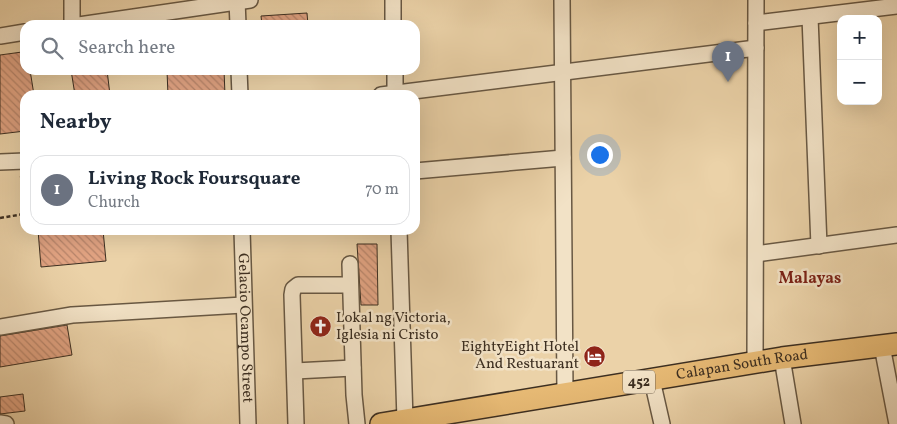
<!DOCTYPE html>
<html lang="en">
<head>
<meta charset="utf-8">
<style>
  body { margin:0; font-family:Vollkorn,serif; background:#f2f2f3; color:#1f2937 }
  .controls { position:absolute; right:15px; top:15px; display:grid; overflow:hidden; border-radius:10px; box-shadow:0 5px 20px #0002 }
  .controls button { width:45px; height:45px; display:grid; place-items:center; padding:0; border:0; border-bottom:1px solid #e0e1e3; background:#fff; color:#1f2937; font:25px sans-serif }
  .you { position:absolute; left:599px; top:154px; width:18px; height:18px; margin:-12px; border:4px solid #fff; border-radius:50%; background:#1a73e8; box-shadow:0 0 0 8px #1a73e833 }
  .badge { display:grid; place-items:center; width:32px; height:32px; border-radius:50%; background:#111827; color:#fff; font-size:16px; font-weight:700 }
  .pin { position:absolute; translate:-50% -41px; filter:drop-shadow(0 1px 2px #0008) }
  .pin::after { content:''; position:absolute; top:26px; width:18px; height:15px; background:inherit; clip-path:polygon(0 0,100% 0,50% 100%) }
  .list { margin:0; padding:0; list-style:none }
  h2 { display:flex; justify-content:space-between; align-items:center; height:65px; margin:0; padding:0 20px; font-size:21px }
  h2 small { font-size:16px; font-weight:400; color:#747a83 }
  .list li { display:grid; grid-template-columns:32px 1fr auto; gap:15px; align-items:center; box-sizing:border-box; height:70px; margin:0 10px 10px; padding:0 10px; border:1px solid #e0e1e3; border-radius:15px }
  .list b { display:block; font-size:19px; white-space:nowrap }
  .list p { margin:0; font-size:16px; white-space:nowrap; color:#747a83 }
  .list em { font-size:16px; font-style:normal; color:#747a83 }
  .icon { flex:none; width:28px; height:28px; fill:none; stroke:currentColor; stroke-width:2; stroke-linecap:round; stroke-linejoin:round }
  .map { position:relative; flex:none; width:897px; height:424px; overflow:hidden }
  .search { position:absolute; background:#fff; box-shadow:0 5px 20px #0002; left:20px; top:20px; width:400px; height:55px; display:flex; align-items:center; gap:12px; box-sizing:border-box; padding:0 18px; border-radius:15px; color:#747a83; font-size:19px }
  .panel { position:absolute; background:#fff; box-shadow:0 5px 20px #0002; left:20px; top:90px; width:400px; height:145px; border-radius:15px }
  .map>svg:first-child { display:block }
</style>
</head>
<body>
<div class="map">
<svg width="897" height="424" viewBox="0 0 897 424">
  <defs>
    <pattern id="building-back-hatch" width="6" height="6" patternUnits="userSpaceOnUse" patternTransform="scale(1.25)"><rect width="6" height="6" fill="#e1a382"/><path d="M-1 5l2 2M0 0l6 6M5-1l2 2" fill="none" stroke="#b8856a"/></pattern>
  </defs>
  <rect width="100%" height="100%" fill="#ebd2a8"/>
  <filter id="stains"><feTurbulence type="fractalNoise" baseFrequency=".004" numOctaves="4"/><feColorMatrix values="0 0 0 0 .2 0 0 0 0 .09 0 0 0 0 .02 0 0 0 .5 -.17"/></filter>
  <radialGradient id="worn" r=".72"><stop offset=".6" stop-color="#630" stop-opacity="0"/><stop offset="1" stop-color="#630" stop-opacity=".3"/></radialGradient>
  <path fill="url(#building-back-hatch)" stroke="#3d2f21" d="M307,13L308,25H262L261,16Z
    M22,52L24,70H30L34,95H25V131L0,134V55Z
    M71,70H107L110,95H75Z
    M224,70L225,95H168L167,71Z
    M38,230H103L106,261L41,267Z
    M357,244H377L378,305H361Z
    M67,325L72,355L0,367V336Z
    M23,394L25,411L0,414V397Z"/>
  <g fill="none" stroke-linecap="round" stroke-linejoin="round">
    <defs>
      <g id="minor">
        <path d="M237,0L238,25"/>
        <path d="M393,0V25"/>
        <path d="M562,0L565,394"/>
        <path d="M810,17L819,246"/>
        <path d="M756,23L897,6"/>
        <path d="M72,25V0"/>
        <path d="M79,25L250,0"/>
        <path d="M0,36L25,32"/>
        <path d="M239,70L240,95"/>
        <path d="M395,70V95"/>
        <path d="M381,95L756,48"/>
        <path d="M0,162L25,161"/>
        <path d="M415,171L563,158"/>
        <path id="s1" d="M242,230L248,424"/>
        <path d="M399,230L405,420"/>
        <path d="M756,254L897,235"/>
        <path d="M350,264L354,395L357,424"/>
        <path d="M0,327L72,315L243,305"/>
        <path d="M882,346L897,424"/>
        <path d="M782,358L793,424"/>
        <path d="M755,362L756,0"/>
        <path d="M295,371L353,368"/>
        <path d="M652,380L662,424"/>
        <path d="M0,423L6,424"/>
        <path d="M296,424L292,295L293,289L298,285H349"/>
      </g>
      <g id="highway">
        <path id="s2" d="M381,424L782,358L897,344"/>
      </g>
    </defs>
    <use href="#minor" stroke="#685843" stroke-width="18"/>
    <use href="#highway" stroke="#3d2f21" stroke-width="24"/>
    <path stroke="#3d2f21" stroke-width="2.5" stroke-dasharray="4 2.5" stroke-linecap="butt" d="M0,218L24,214L21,175"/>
    <use href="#minor" stroke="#f2e2c6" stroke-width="15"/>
    <use href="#highway" stroke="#e6b974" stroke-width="21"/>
  </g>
  <defs>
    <symbol id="church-disc" viewBox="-11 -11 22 22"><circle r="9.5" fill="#8f2418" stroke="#f2e2c6"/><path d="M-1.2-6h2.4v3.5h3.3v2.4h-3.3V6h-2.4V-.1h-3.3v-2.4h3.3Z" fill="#fff"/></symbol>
    <symbol id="hotel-disc" viewBox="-11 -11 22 22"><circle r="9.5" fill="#8f2418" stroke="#f2e2c6"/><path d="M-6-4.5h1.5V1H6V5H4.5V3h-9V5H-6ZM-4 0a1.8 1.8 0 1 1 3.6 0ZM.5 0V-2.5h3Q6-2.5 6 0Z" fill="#fff"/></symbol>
  </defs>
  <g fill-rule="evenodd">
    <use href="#church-disc" x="308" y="314" width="25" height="25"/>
    <use href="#hotel-disc" x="582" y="344" width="25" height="25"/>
  </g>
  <g text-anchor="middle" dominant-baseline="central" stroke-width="5" stroke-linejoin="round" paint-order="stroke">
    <rect fill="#f2e2c6" stroke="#736552" stroke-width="1" x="623" y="370.5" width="32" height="23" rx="4"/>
    <g font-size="14" font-weight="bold" fill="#3d2f21">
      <text x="639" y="382">452</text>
    </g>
    <g font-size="15" fill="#3d2f21" stroke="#f2e2c6" text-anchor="start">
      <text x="336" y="318">Lokal ng Victoria,<tspan x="336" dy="17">Iglesia ni Cristo</tspan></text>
      <text x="579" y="347" text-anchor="end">EightyEight Hotel<tspan x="579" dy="17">And Restuarant</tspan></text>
    </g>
    <g font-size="15" fill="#3d2f21" stroke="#f2e2c6">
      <text stroke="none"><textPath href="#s1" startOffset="98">Gelacio Ocampo Street</textPath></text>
      <text stroke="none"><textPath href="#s2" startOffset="366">Calapan South Road</textPath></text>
    </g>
    <g font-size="16" font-weight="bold" fill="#7a1f14" stroke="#f2e2c6">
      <text x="810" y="279">Malayas</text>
    </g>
  </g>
  <rect width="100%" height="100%" filter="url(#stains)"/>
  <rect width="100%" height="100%" fill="url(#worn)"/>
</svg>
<div class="controls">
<button>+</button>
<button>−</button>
</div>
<div class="you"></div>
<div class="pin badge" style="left:728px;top:82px;background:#6b7280">1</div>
<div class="search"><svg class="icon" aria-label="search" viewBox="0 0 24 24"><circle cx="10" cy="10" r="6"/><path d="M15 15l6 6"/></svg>Search here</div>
<section class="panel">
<h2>Nearby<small></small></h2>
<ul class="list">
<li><span class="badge" style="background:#6b7280">1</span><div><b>Living Rock Foursquare</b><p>Church</p></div><em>70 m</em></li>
</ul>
</section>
</div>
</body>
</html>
